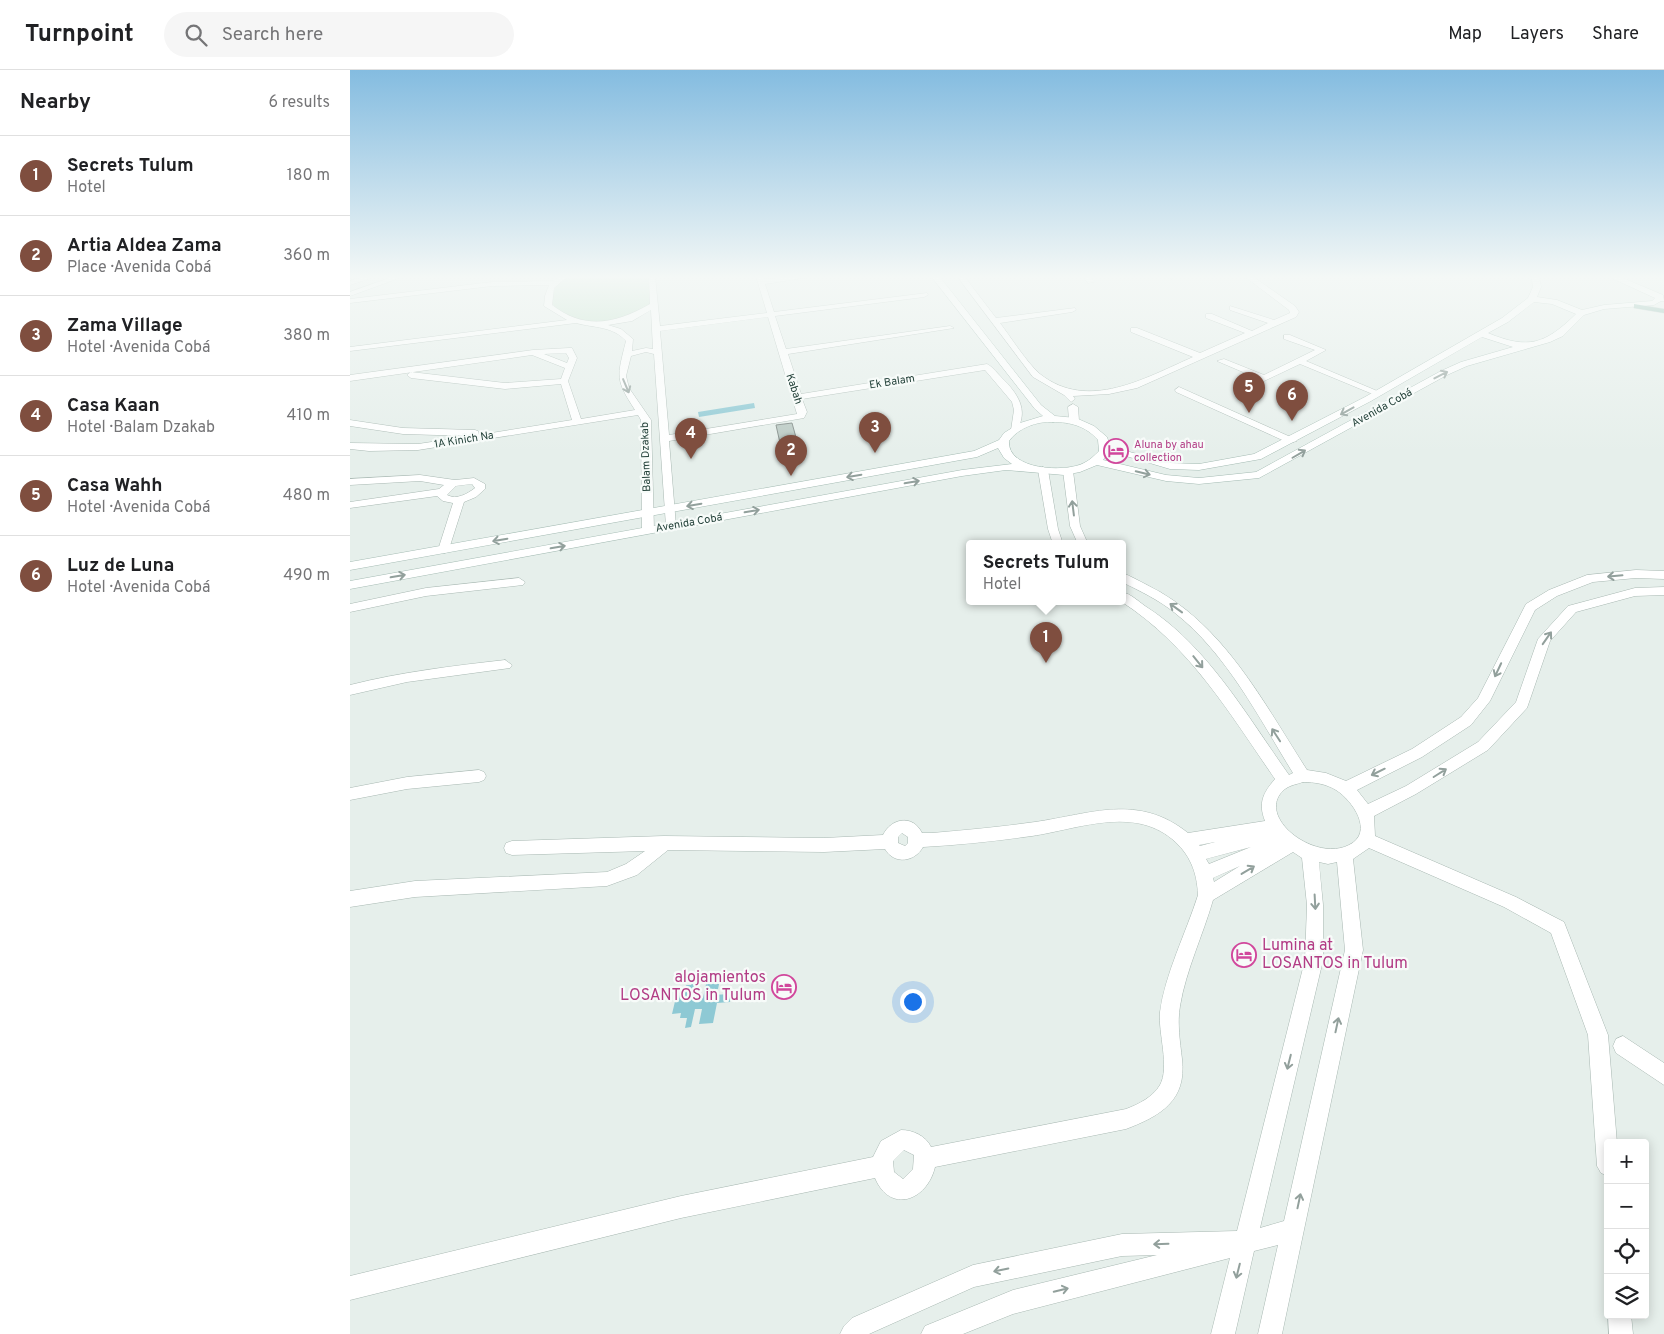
<!DOCTYPE html>
<html lang="en">
<head>
<meta charset="utf-8">
<style>
  body { margin:0; font-family:Overpass,sans-serif; background:#f6f6f6; color:#202124 }
  .controls { position:absolute; right:15px; bottom:15px; display:grid; overflow:hidden; border-radius:5px; box-shadow:0 2px 12px #0003 }
  .controls button { width:45px; height:45px; display:grid; place-items:center; padding:0; border:0; border-bottom:1px solid #e0e0e0; background:#fff; color:#202124; font:25px sans-serif }
  .you { position:absolute; left:562px; top:931px; width:18px; height:18px; margin:-12px; border:4px solid #fff; border-radius:50%; background:#1a73e8; box-shadow:0 0 0 8px #1a73e833 }
  .badge { display:grid; place-items:center; width:32px; height:32px; border-radius:50%; background:#7f4e3f; color:#fff; font-size:16px; font-weight:700 }
  .pin { position:absolute; translate:-50% -41px; filter:drop-shadow(0 1px 2px #0008) }
  .pin::after { content:''; position:absolute; top:26px; width:18px; height:15px; background:inherit; clip-path:polygon(0 0,100% 0,50% 100%) }
  .popup { position:absolute; left:616px; top:470px; width:160px; height:65px; box-sizing:border-box; display:grid; place-content:center; border-radius:5px; background:#fff; filter:drop-shadow(0 1px 4px #0005); font-size:16px; white-space:nowrap; color:#757577 }
  .popup b { font-size:19px; color:#202124 }
  .popup::after { content:''; position:absolute; left:50%; top:100%; margin-left:-10px; border:10px solid transparent; border-top-color:#fff }
  .list { margin:0; padding:0; list-style:none }
  h2 { display:flex; justify-content:space-between; align-items:center; height:65px; margin:0; padding:0 20px; font-size:21px }
  h2 small { font-size:16px; font-weight:400; color:#757577 }
  .list li { display:grid; grid-template-columns:32px 1fr auto; gap:15px; align-items:center; box-sizing:border-box; height:80px; padding:0 20px; border-top:1px solid #e0e0e0 }
  .list b { display:block; font-size:19px; white-space:nowrap }
  .list p { margin:0; font-size:16px; white-space:nowrap; color:#757577 }
  .list em { font-size:16px; font-style:normal; color:#757577 }
  .icon { flex:none; width:28px; height:28px; fill:none; stroke:currentColor; stroke-width:2; stroke-linecap:round; stroke-linejoin:round }
  .map { position:relative; flex:none; width:1314px; height:1264px; overflow:hidden }
  header { display:flex; align-items:center; gap:30px; box-sizing:border-box; height:70px; padding:0 25px; background:#fff; border-bottom:1px solid #e0e0e0 }
  header strong { font-size:24px }
  nav { display:flex; gap:28px; margin-inline-start:auto; font-size:18px }
  .search { width:350px; height:45px; background:#f6f6f6; display:flex; align-items:center; gap:12px; box-sizing:border-box; padding:0 18px; border-radius:28px; color:#757577; font-size:19px }
  main { display:flex }
  aside { flex:1; background:#fff }
  .map>svg:first-child { display:block }
</style>
</head>
<body>
<header>
<strong>Turnpoint</strong>
<div class="search"><svg class="icon" aria-label="search" viewBox="0 0 24 24"><circle cx="10" cy="10" r="6"/><path d="M15 15l6 6"/></svg>Search here</div>
<nav><a>Map</a><a>Layers</a><a>Share</a></nav>
</header>
<main>
<aside>
<h2>Nearby<small>6 results</small></h2>
<ul class="list">
<li><span class="badge">1</span><div><b>Secrets Tulum</b><p>Hotel</p></div><em>180 m</em></li>
<li><span class="badge">2</span><div><b>Artia Aldea Zama</b><p>Place · Avenida Cobá</p></div><em>360 m</em></li>
<li><span class="badge">3</span><div><b>Zama Village</b><p>Hotel · Avenida Cobá</p></div><em>380 m</em></li>
<li><span class="badge">4</span><div><b>Casa Kaan</b><p>Hotel · Balam Dzakab</p></div><em>410 m</em></li>
<li><span class="badge">5</span><div><b>Casa Wahh</b><p>Hotel · Avenida Cobá</p></div><em>480 m</em></li>
<li><span class="badge">6</span><div><b>Luz de Luna</b><p>Hotel · Avenida Cobá</p></div><em>490 m</em></li>
</ul>
</aside>
<div class="map">
<svg width="1314" height="1264" viewBox="0 0 1314 1264">
  <rect width="100%" height="100%" fill="#e6efeb"/>
  <path fill="#bfe0c8" d="M218,206H299L300,237C294,240 287,245 280,248C258,257 210,255 201,230L207,213Z"/>
  <path fill="#8ec9d4" d="M404,333L405,338L349,347L348,342Z
    M358,905H371L368,919H364L362,925L381,924L380,932L367,933L363,953L349,954L352,939H345L341,957L335,958L337,948H330L331,943L322,944L327,923H334L336,915H341L342,908H350L346,928H353Z"/>
  <g fill="none" stroke-linecap="round" stroke-linejoin="round">
    <defs>
      <path id="street" d="M16,206H27L0,215V211Z
        M45,206H55L0,226V222Z
        M210,206H218L204,218L202,235C236,261 266,253 300,234L299,206H305L310,256L417,243L406,206H412L414,209L466,206L415,214L424,242L577,223L578,225L574,227L425,246L436,279L600,256L604,258L438,284L451,324L637,294C643,297 647,303 652,308C667,323 679,339 667,360H661L664,340L662,332L635,300L452,329L457,342L454,348L319,371L326,456L321,459L316,456L304,284L296,282L281,286L276,306L279,318L301,350L304,460L298,463L292,460L291,350L288,345L68,380L19,381L0,379V373L68,374L122,366L53,364L0,356V350L53,358L125,360L128,361L129,365L222,350L211,314L155,319L61,308L57,305L61,302L155,313L211,309L215,298L182,285L0,311V305L183,280L219,278H222L227,288L218,311L231,349L285,340C265,309 267,307 276,271C263,256 244,258 226,253L0,281V277L217,250L194,236L195,226L199,215L142,216L0,233V229L142,212L203,211ZM301,240L303,279L296,278L282,281L283,269L271,259L258,255L282,251ZM418,247L447,344L319,365L310,261ZM216,283L219,288L217,293L194,284Z
        M607,206H614L646,248L725,238L726,240L722,242L650,253C660,266 677,293 690,304C738,342 795,308 843,287L781,262V258H787L850,283L895,263L856,248V244H862L902,261L918,253L880,240V236L924,250L940,243L939,240L894,206H902L945,236L949,242L946,247L787,318L759,324L723,326L725,329L721,332L714,325L683,307Z
        M733,206H740L744,212L738,213Z
        M818,206H825V207L822,209Z
        M934,265H940L976,280L956,291L1032,323L1025,325L950,294L914,311L867,291L874,289L914,305L965,280L934,269Z
        M829,317L945,369L947,371L939,373L826,322L825,320Z
        M723,334L728,337L729,351L724,354L719,351L718,337Z
        M693,397L698,400L708,459L713,474H703L698,459L688,400Z
        M718,398L723,401L730,456L738,474H728L720,456L713,401Z
        M70,405L105,410L124,408L135,414V419L126,427L114,432L98,482L94,483L88,480L103,433L93,431L87,426L0,438V432L89,419L94,415L70,411L0,415V409ZM122,414L125,418C117,424 107,430 97,425L106,416Z
        M1286,500L1314,501V509L1286,508L1243,512L1207,526L1185,540L1140,631L1121,655L1072,687L1007,720L1018,734L1056,716L1128,672L1166,632L1188,569L1218,536L1285,518L1314,517V525L1285,526L1226,542L1200,571L1177,638L1138,680L1066,724L1024,746L1025,766L1166,827L1214,852L1258,965L1267,1073H1258V1106L1251,1103L1247,1096L1238,965L1201,863L1154,837L1019,778L1003,789L1013,880L932,1264H908L928,1175L904,1181L885,1264H861L880,1188L663,1244L613,1264H571L575,1256L663,1220L807,1185L772,1186L624,1217L519,1264H490L494,1256L502,1248L623,1195L772,1164L887,1161L955,890L957,835L952,788L943,782L863,830C853,865 836,900 830,936C827,954 830,971 832,989C837,1031 810,1046 776,1059L585,1097C577,1131 540,1144 525,1108L331,1148L0,1230V1206L331,1126L523,1087L531,1071L551,1060C563,1060 576,1066 581,1077L776,1039C789,1034 803,1027 810,1015C820,997 808,963 810,942C815,904 836,863 848,825C847,802 840,784 822,769C782,736 728,759 682,766C646,771 609,775 573,777C565,792 544,795 535,779L474,782L318,780L287,805L257,816L65,827L0,837V821L65,811L257,802L276,794L295,781L162,785L156,783L154,778L156,773L162,771L314,766L474,768L533,765C541,748 563,744 572,763H582C617,760 651,757 685,752C741,744 788,723 838,763L915,751C908,733 913,723 925,709C880,644 840,576 772,532V522C781,524 788,531 795,536C857,575 897,646 939,705L943,703C909,648 877,584 825,543C809,530 790,521 772,512V503C781,506 789,511 797,515C873,552 913,632 957,700L976,703L996,711L1062,679L1111,647L1128,628L1176,534L1199,520L1237,505ZM953,712C965,712 976,714 986,720C1002,730 1025,762 999,775C964,793 903,745 935,719C940,715 948,714 953,712ZM552,763L558,767V773L555,776L548,773V767ZM865,772L850,776L849,775ZM901,777L859,794L856,789ZM969,792L978,794L987,792L995,880L934,1151L910,1158L973,890V835ZM890,796L864,812L863,808ZM554,1080L564,1085L563,1099L553,1109L544,1102L543,1091Z
        M169,508L175,512L173,515L76,526L0,542V534L76,518Z
        M155,590L162,595L160,598L57,612L0,625V615C51,602 103,596 155,590Z
        M129,700L134,702L136,706L134,710L129,712L57,719L0,730V718L57,707Z
        M1273,966L1314,993V1015L1266,983L1263,976L1266,969Z
        M1258,1244L1281,1245L1283,1264H1259Z"/>
      <path id="secondary" d="M581,206H589L691,335L705,346L726,348L744,356L757,367L759,373L776,381L820,393L849,394L904,384L1015,327L1152,248L1178,228L1183,217L1181,206H1189L1191,217L1187,227L1207,230L1232,240L1254,235L1302,231L1305,228L1257,206H1268L1313,225L1314,231H1311L1304,235L1254,239L1234,245L1213,266L1200,272L1117,296L1097,305L909,408L849,414L816,411L747,395L730,402L714,405L656,400L612,406L0,519V511L612,400L662,394L654,388L648,378L627,387L0,500V492L624,381L649,370L654,363L670,353L693,346L685,339ZM1184,232L1202,234L1226,244C1195,274 1179,280 1138,263L1158,252ZM1132,267L1163,277L1111,292L1091,301L906,402L849,408L816,405L753,390L759,381L820,399L849,400L911,389L1021,331ZM703,352C720,352 736,356 748,370L749,381C744,386 740,390 734,393C715,403 657,400 659,371C668,358 687,351 703,352Z"/>
      <path id="primary" d="M1284,234L1314,239V243L1284,238Z"/>
    </defs>
    <use href="#street" stroke="#a8b8b2" stroke-width="1"/>
    <use href="#secondary" stroke="#a4bbb3" stroke-width="1"/>
    <use href="#primary" stroke="#c2cac8" stroke-width="1"/>
    <use href="#street" fill="#fff" fill-rule="evenodd"/>
    <use href="#secondary" fill="#fff" fill-rule="evenodd"/>
    <use href="#primary" fill="#6aa596" fill-rule="evenodd"/>
  </g>
  <path fill="#838d89" d="M447,371L448,379L432,382L430,373Z"/>
  <path fill="#bbcac4" stroke="#838d89" d="M442,353L447,371L430,373L426,355Z"/>
  <defs><path id="oneway-shaft" d="M-6 0H5M1.5-3L5.5 0L1.5 3" fill="none" stroke-width="1.6" stroke-linecap="round" stroke-linejoin="round" transform="scale(1.25)"/></defs>
  <g stroke="#92a09c">
    <use href="#oneway-shaft" transform="translate(1091 305) rotate(-27)"/>
    <use href="#oneway-shaft" transform="translate(276 316) rotate(67)"/>
    <use href="#oneway-shaft" transform="translate(997 341) rotate(151)"/>
    <use href="#oneway-shaft" transform="translate(949 384) rotate(-30)"/>
    <use href="#oneway-shaft" transform="translate(793 403) rotate(14)"/>
    <use href="#oneway-shaft" transform="translate(504 406) rotate(170)"/>
    <use href="#oneway-shaft" transform="translate(562 412) rotate(-10)"/>
    <use href="#oneway-shaft" transform="translate(344 435) rotate(170)"/>
    <use href="#oneway-shaft" transform="translate(723 438) rotate(-97)"/>
    <use href="#oneway-shaft" transform="translate(402 441) rotate(-10)"/>
    <use href="#oneway-shaft" transform="translate(150 470) rotate(170)"/>
    <use href="#oneway-shaft" transform="translate(208 477) rotate(-10)"/>
    <use href="#oneway-shaft" transform="translate(48 506) rotate(-10)"/>
    <use href="#oneway-shaft" transform="translate(1265 506) rotate(175)"/>
    <use href="#oneway-shaft" transform="translate(826 538) rotate(-144)"/>
    <use href="#oneway-shaft" transform="translate(1197 568) rotate(-55)"/>
    <use href="#oneway-shaft" transform="translate(848 592) rotate(51)"/>
    <use href="#oneway-shaft" transform="translate(1148 600) rotate(115)"/>
    <use href="#oneway-shaft" transform="translate(926 665) rotate(-123)"/>
    <use href="#oneway-shaft" transform="translate(1028 702) rotate(154)"/>
    <use href="#oneway-shaft" transform="translate(1090 703) rotate(-32)"/>
    <use href="#oneway-shaft" transform="translate(898 800) rotate(-31)"/>
    <use href="#oneway-shaft" transform="translate(965 832) rotate(87)"/>
    <use href="#oneway-shaft" transform="translate(987 955) rotate(-78)"/>
    <use href="#oneway-shaft" transform="translate(939 992) rotate(104)"/>
    <use href="#oneway-shaft" transform="translate(949 1131) rotate(-78)"/>
    <use href="#oneway-shaft" transform="translate(811 1174) rotate(178)"/>
    <use href="#oneway-shaft" transform="translate(651 1200) rotate(168)"/>
    <use href="#oneway-shaft" transform="translate(888 1201) rotate(104)"/>
    <use href="#oneway-shaft" transform="translate(711 1220) rotate(-14)"/>
  </g>
  <linearGradient id="sky" x2="0" y2="1"><stop stop-color="#84bce0"/><stop offset="0.54" stop-color="#f4f8f6"/><stop offset="1" stop-color="#f4f8f6" stop-opacity="0"/></linearGradient>
  <rect width="1314" height="383" fill="url(#sky)"/>
  <defs>
    <symbol id="hotel-ring" viewBox="-11 -11 22 22"><circle r="9.5" fill="#f7fbf9" stroke="#d1479c" stroke-width="1.5"/><path d="M-6-4.5h1.5V1H6V5H4.5V3h-9V5H-6ZM-4 0a1.8 1.8 0 1 1 3.6 0ZM.5 0V-2.5h3Q6-2.5 6 0Z" fill="#d1479c"/></symbol>
  </defs>
  <g fill-rule="evenodd">
    <use href="#hotel-ring" x="752" y="367" width="28" height="28"/>
    <use href="#hotel-ring" x="880" y="871" width="28" height="28"/>
    <use href="#hotel-ring" x="420" y="903" width="28" height="28"/>
  </g>
  <g text-anchor="middle" dominant-baseline="central" stroke-width="4.5" stroke-linejoin="round" paint-order="stroke">
    <g font-size="11" fill="#24423a" stroke="#f7fbf9">
      <text transform="translate(542 312) rotate(-9)">Ek Balam</text>
      <text transform="translate(444 319) rotate(72)">Kabah</text>
      <text transform="translate(1032 338) rotate(-29)">Avenida Cobá</text>
      <text transform="translate(114 370) rotate(-9)">1A Kinich Na</text>
      <text transform="translate(296 387) rotate(-92)">Balam Dzakab</text>
      <text transform="translate(339 453) rotate(-10)">Avenida Cobá</text>
    </g>
    <g font-size="11" fill="#b23c85" stroke="#f7fbf9" text-anchor="start">
      <text x="784" y="375">Aluna by ahau<tspan x="784" dy="13">collection</tspan></text>
    </g>
    <g font-size="16" fill="#b23c85" stroke="#f7fbf9" text-anchor="start">
      <text x="912" y="876">Lumina at<tspan x="912" dy="18">LOSANTOS in Tulum</tspan></text>
      <text x="416" y="908" text-anchor="end">alojamientos<tspan x="416" dy="18">LOSANTOS in Tulum</tspan></text>
    </g>
  </g>
</svg>
<div class="controls">
<button>+</button>
<button>−</button>
<button><svg class="icon" aria-label="locate" viewBox="0 0 24 24"><circle cx="12" cy="12" r="6"/><path d="M12 2v4M12 18v4M2 12h4M18 12h4"/></svg></button>
<button><svg class="icon" aria-label="layers" viewBox="0 0 24 24"><path d="M12 4l9 5-9 5-9-5zM3 14l9 5 9-5"/></svg></button>
</div>
<div class="you"></div>
<div class="pin badge" style="left:696px;top:593px">1</div>
<div class="popup"><b>Secrets Tulum</b>Hotel</div>
<div class="pin badge" style="left:441px;top:406px">2</div>
<div class="pin badge" style="left:525px;top:383px">3</div>
<div class="pin badge" style="left:341px;top:389px">4</div>
<div class="pin badge" style="left:899px;top:343px">5</div>
<div class="pin badge" style="left:942px;top:351px">6</div>
</div>
</main>
</body>
</html>
